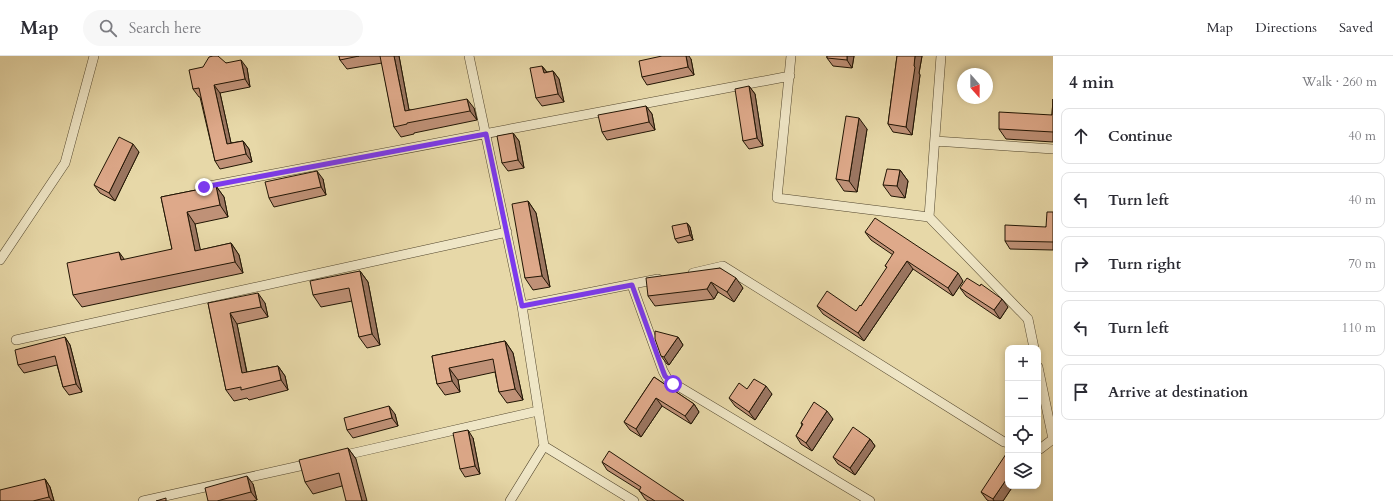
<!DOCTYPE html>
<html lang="en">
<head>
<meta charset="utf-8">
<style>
  body { margin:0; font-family:Cardo,serif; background:#f7f7f7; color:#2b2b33 }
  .controls { position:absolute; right:12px; bottom:12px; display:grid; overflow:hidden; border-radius:8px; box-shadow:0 2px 6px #0003 }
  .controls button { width:36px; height:36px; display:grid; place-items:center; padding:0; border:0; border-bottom:1px solid #e1e1e2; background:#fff; color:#2b2b33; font:20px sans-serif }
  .compass { position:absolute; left:957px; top:12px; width:36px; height:36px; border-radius:50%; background:#fff; box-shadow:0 2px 6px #0003; rotate:159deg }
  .stop { position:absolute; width:12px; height:12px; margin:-9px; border:3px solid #7c3aed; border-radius:50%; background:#fff }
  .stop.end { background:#7c3aed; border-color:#fff; box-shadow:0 1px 4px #0008 }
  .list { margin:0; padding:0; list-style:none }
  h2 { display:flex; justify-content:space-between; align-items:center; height:52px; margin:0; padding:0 16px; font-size:17px }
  h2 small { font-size:13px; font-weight:400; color:#7c7c81 }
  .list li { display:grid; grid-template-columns:26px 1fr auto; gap:12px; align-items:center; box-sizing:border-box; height:56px; margin:0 8px 8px; padding:0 8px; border:1px solid #e1e1e2; border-radius:8px }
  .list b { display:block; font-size:15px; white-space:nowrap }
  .list em { font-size:13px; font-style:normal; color:#7c7c81 }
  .icon { flex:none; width:22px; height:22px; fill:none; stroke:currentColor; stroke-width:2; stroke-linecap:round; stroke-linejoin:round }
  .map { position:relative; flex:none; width:1053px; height:445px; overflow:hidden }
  header { display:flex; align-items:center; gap:24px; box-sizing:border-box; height:56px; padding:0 20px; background:#fff; border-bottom:1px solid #e1e1e2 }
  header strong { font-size:19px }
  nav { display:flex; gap:22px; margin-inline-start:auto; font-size:14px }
  .search { width:280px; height:36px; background:#f7f7f7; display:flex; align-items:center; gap:10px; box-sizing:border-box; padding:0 14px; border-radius:22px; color:#7c7c81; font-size:15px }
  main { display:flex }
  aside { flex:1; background:#fff }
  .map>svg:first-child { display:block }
</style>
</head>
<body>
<header>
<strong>Map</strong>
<div class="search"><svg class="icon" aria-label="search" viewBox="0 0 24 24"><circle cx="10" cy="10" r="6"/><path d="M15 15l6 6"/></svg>Search here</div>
<nav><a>Map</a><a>Directions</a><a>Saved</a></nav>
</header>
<main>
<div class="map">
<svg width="1053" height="445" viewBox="0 0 1053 445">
  <rect width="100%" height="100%" fill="#e7d8a8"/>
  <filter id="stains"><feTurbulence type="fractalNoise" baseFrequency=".005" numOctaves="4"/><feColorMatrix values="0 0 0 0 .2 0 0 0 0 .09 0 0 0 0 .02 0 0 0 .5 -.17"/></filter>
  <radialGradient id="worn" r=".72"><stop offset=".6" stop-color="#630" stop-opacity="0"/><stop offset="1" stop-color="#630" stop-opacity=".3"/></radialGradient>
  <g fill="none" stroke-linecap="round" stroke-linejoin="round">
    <defs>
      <path id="service" d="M469,0L522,250L658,223
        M791,0L777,142L929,161
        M941,0L929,161L1028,263L1034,292
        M935,85L1053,93
        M204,131L790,20
        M0,204L65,107L94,0
        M693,217L723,210L1004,386L1008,387
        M632,229L663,315L668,324L870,445
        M16,284L507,176
        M1038,311L1053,383L1040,393H1038
        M544,390L634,445
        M341,400L538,355
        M143,445L313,407
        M510,445L544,390L522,250"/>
    </defs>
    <use href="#service" stroke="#52462d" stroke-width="10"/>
    <use href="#service" stroke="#efe6c6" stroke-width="9"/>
  </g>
  <path fill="#bf9177" stroke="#211504" d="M339,0H399L409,54L474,52L477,64L414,77V78L401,81L394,71L382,7L347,13L340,4Z
    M827,0H854L852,12L833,10L827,2Z
    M897,0H922L919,17L920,19L912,79L893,76L888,68Z
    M691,3L694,19L647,29L642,21Z
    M226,7L247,12L250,31L220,37L231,87L243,85L249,93L252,106L220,113L215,105L200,41H199L193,33L203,11Z
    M542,10L547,16L553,15L559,23L564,46L542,50L536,42Z
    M749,30L755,38L763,90L749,93L743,85Z
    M1053,43V86L1006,83L999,73L1052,59Z
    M646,50L652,58L655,74L607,84L602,76Z
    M867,73L857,136L844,135L836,123Z
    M513,77L519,85L524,112L508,115L502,107Z
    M139,96L115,145L100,137L94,129Z
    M900,114L908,125L905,142L891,140L883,129Z
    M323,123L326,139L274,151L269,142Z
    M216,130L224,141L228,161L195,168L200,194L231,187L239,199L243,217L82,251L73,239L172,193L161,141Z
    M528,145L536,157L550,231L533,234L525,222Z
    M1053,156V194L1010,193L1005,185L1046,171Z
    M687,167L690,171L693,184L678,187L675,183Z
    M865,176L963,225L953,240L913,213L864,285L823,258L817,250L856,255L861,250L887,212L885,210L893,199L871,184Z
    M720,212L743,232L734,246L718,236L714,243L655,250L648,240Z
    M360,215L368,226L380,289L367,292L359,281L352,245L321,251L313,239Z
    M960,232L1008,251L1000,263L966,240Z
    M208,247H265L268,261L237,268L247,316L278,310L285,320L288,334L249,344L247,342L234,345L226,334Z
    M65,281L70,289L82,336L69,339L63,331L57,309L24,317L18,309Z
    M678,281L683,289L669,309L667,308L661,300Z
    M505,285L513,297L523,344L507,347L499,336L495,316L458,324L460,336L445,339L437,328L432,300Z
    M654,321L694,348L699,356L691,368L662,350L641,381L630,374L624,366Z
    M747,333L772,338L755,364L735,350L729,342Z
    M395,358L398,370L353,382L347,374Z
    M833,363L812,395L801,388L796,380L802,369L801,367Z
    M473,382L480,418L465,421L460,413Z
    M870,383L875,390L855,419L838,408L833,401Z
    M348,392L356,403L342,430L313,438L305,426Z
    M602,406L684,445H648L645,443L639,434L607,414Z
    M45,423L50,431L54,445H0Z
    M253,428L257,444L253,445H208Z
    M1008,430H1013L1003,445H989L987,444L981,436Z"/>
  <path fill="#9b7661" stroke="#211504" d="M394,0H399L411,65L405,55Z
    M686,0H689L691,3L694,19L688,11Z
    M847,0H854L852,12L847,4Z
    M915,0H922L919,17L920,19L912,79L906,71Z
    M241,4L247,12L250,31L245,23Z
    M542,10L548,18L544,17Z
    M553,15L559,23L564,46L558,38Z
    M214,29L220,37L233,96L227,88Z
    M749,30L755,38L763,90L757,82Z
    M467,43L474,52L477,64L470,55Z
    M646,50L652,58L655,74L649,66Z
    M859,62L867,73L857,136L849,125Z
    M513,77L519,85L524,112L518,104Z
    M243,85L249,93L252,106L246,98Z
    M133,88L139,96L115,145L109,137Z
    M900,114L908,125L905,142L897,130Z
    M317,115L323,123L326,139L321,131Z
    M216,130L224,141L228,161L220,149Z
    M528,145L536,157L550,231L542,220Z
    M187,156L195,168L203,206L195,195Z
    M687,167L690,171L693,184L690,179Z
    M231,187L239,199L243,217L235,206Z
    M119,196L127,207L121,204Z
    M907,205L913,213L864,285L858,277Z
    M360,215L368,226L380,289L372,278Z
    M958,217L963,225L953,240L948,232Z
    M736,222L743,232L734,246L727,236Z
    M711,226L718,236L714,243L707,233Z
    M258,237L265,247L268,261L261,251Z
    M1002,243L1008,251L1000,263L994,254Z
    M230,257L237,268L249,328L242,317Z
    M65,281L70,289L82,336L76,328Z
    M678,281L683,289L669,309L664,301Z
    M505,285L513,297L523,344L515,333Z
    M278,310L285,320L288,334L281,324Z
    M449,312L458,324L460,336L452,325Z
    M766,330L772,338L755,364L749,356Z
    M656,342L662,350L641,381L636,373Z
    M694,348L699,356L691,368L685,360Z
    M389,350L395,358L398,370L392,362Z
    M827,355L833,363L812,395L806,387Z
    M468,374L473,382L480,418L475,410Z
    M870,383L875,390L855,419L850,412Z
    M348,392L356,403L367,445H362Z
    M247,420L253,428L257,444L251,436Z
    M1008,421V430H1013L1003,445H994L993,443Z
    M45,423L50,431L54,445H52L49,441Z"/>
  <path fill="#dea98a" stroke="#211504" d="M213,0H218L226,7L241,4L245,23L214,29L227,88L243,85L246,98L215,105L199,32L193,33L189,14L203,11L209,1Z
    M339,0H359L340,4Z
    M380,0H394L405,55L467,43L470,55L407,67V68L394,71Z
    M662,0H686L688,11L642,21L639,5Z
    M827,0H847V4L827,2Z
    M897,0H915L914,10L915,11L906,71L888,68Z
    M542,10L544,17L553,15L558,38L536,42L530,12Z
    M749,30L757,82L743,85L735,33Z
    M1053,43V76L999,73V56L1052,59Z
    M646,50L649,66L602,76L598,59Z
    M846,60L859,62L849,125L836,123Z
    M513,77L518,104L502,107L497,80Z
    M119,81L133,88L109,137L94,129Z
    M887,113L900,114L897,130L883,129Z
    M317,115L321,131L269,142L265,126Z
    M216,130L220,149L187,156L195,195L231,187L235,206L73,239L67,207L119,196L121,204L172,193L161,141Z
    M528,145L542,220L525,222L512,148Z
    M1047,156H1053V186L1005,185V169L1046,171Z
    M875,162L958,217L948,232L907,205L858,277L817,250L827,235L856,255L860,249L861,250L887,211L885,210L894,196L865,176Z
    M687,167L690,179L675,183L672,170Z
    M720,212L736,222L727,236L711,226L707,233L648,240L646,222Z
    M360,215L372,278L359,281L349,232L313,239L310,225Z
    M967,222L980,230L981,228L1002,243L994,254L960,232Z
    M258,237L261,251L230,257L242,317L278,310L281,324L241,334V331L226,334L208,247Z
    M655,275L678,281L664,301L661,300L655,283Z
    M65,281L76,328L63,331L55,300L18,309L15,294Z
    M505,285L515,333L499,336L493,303L449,312L452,325L437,328L432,300Z
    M654,321L694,348L685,360L656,342L636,373L624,366Z
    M754,323L766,330L749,356L729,342L739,327L747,333Z
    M814,346L827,355L806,387L796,380L803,368L801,367Z
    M389,350L392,362L347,374L344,362Z
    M853,371L870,383L850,412L833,401Z
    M468,374L475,410L460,413L453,377Z
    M348,392L362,445H346L339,417L305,426L299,404Z
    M609,395L684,445H655L639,435L641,431L602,406Z
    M1008,395V421L993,443L981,436Z
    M247,420L251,436L217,445H208L205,432Z
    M45,423L49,441L33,445H0V434Z
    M166,442V445H156Z"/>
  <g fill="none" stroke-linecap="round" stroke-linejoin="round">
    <path stroke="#7c3aed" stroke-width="5" d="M204,131L486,78L522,250L632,229L663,315L665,320L673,328"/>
  </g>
  <rect width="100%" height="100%" filter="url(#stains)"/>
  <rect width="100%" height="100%" fill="url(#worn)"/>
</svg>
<div class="controls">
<button>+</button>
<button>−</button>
<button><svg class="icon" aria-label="locate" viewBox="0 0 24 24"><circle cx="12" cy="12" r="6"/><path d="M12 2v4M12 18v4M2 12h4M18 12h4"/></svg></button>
<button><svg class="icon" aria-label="layers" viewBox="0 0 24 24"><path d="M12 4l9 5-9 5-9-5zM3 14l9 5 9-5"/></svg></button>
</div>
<svg class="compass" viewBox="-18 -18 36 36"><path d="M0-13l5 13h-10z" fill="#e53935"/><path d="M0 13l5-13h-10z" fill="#7c7c81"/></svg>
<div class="stop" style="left:673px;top:328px"></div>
<div class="stop end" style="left:204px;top:131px"></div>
</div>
<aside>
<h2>4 min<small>Walk · 260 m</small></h2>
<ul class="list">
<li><svg class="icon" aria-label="ahead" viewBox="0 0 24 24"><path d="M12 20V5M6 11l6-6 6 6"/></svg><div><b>Continue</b></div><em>40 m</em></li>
<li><svg class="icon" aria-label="left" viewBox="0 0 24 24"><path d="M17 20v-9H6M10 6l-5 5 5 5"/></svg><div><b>Turn left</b></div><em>40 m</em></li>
<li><svg class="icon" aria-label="right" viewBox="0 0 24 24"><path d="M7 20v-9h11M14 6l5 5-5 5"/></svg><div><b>Turn right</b></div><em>70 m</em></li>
<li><svg class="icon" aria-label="left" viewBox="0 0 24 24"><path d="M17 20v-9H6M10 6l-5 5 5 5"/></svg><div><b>Turn left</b></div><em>110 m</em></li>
<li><svg class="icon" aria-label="arrive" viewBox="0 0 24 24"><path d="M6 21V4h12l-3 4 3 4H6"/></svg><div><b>Arrive at destination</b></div></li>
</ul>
</aside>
</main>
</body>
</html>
